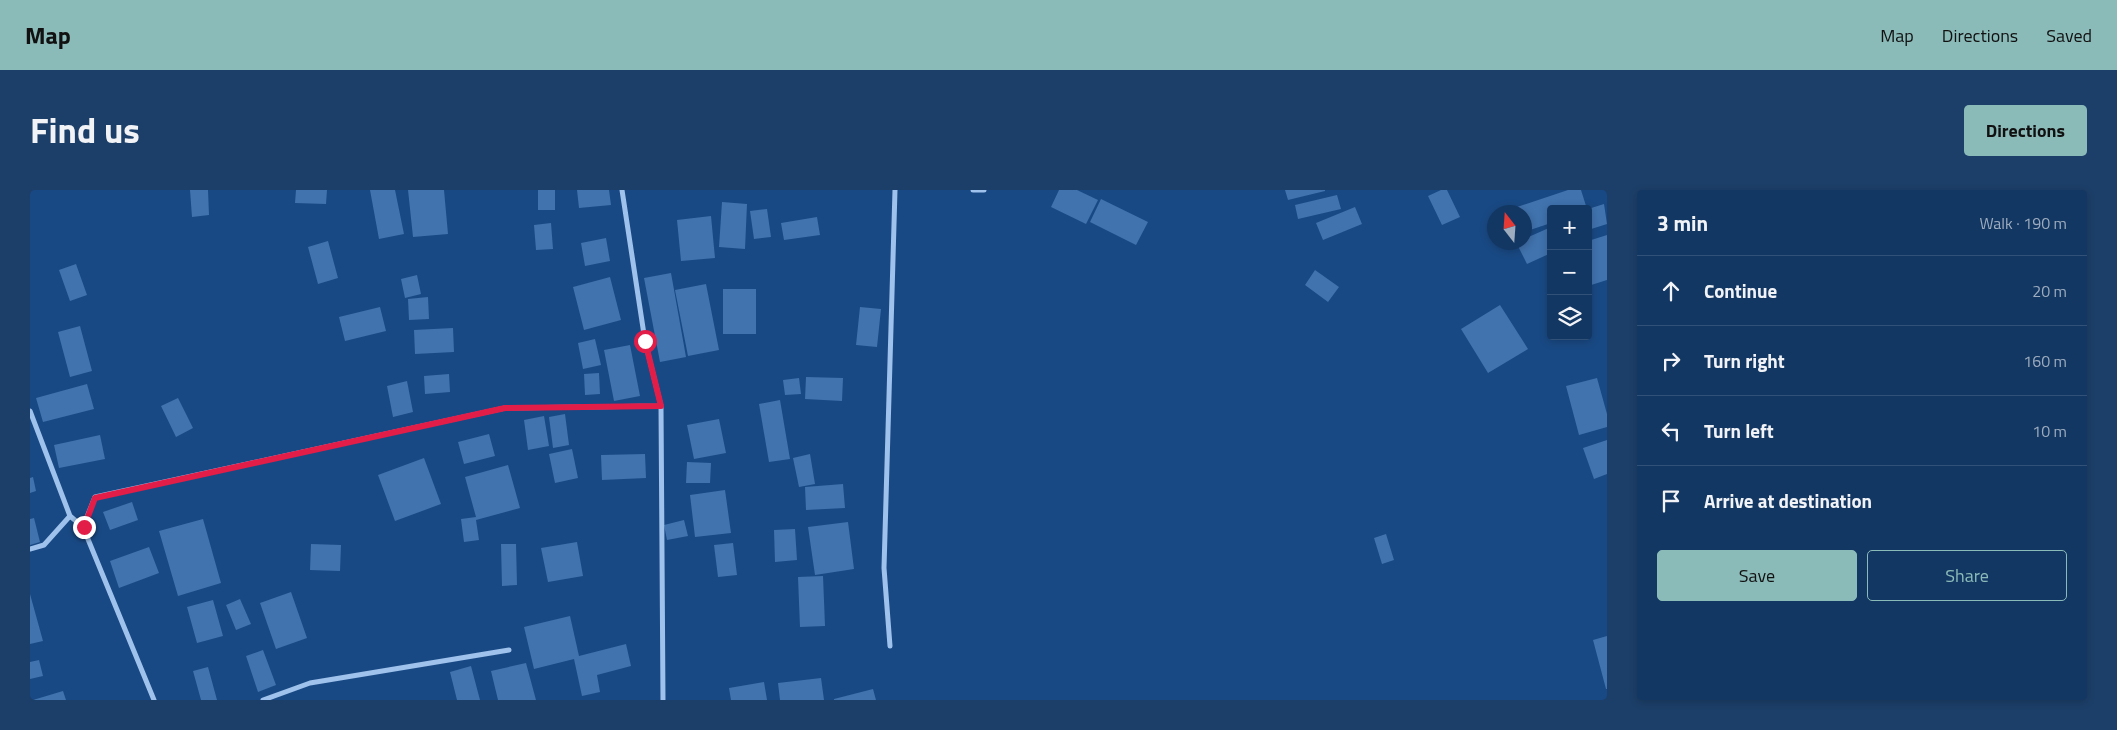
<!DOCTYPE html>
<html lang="en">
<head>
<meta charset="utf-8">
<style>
  body { margin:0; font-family:"Titillium Web",sans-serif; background:#1c3f69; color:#f1f3f6 }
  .controls { position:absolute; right:15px; top:15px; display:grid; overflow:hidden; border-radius:5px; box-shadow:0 2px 8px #0003 }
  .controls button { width:45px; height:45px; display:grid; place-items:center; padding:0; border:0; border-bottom:1px solid #325178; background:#133763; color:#f1f3f6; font:25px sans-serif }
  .compass { position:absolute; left:1457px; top:15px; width:45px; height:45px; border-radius:50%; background:#133763; box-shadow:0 2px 8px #0003; rotate:343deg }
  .stop { position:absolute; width:15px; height:15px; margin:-11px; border:4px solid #e11d48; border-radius:50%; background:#fff }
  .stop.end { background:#e11d48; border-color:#fff; box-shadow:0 1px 5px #0008 }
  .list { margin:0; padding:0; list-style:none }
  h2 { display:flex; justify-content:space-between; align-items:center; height:65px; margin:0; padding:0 20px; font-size:21px }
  h2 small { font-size:16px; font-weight:400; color:#9dacbe }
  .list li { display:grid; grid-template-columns:32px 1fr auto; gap:15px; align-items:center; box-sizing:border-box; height:70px; padding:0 20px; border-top:1px solid #325178 }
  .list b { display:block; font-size:19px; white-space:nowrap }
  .list em { font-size:16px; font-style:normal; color:#9dacbe }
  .actions { display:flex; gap:10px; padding:15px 20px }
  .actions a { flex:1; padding:11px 0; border:1px solid #8bbbb9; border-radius:5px; text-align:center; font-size:18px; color:#8bbbb9 }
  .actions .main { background:#8bbbb9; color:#111 }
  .icon { flex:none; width:28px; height:28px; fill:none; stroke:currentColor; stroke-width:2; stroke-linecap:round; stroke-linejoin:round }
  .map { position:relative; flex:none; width:1577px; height:510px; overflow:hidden; border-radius:5px }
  header { display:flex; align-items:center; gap:30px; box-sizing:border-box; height:70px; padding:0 25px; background:#8bbbb9; color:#111 }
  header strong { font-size:24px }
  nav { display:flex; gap:28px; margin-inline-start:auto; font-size:18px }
  .intro { display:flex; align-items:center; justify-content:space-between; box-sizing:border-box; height:120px; padding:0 30px }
  h1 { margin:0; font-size:35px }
  .button { padding:12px 22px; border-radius:5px; background:#8bbbb9; color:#111; font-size:18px; font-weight:700 }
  main { display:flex; gap:30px; padding:0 30px }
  aside { flex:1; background:#133763; border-radius:5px; box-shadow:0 2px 8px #0003 }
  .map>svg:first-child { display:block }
</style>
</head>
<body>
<header>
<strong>Map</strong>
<nav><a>Map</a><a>Directions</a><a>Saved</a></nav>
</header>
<div class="intro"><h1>Find us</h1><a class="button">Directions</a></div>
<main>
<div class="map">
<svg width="1577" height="510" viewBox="0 0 1577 510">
  <rect width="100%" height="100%" fill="#194984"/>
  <path fill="#4173ae" d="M160,0H178L179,25L162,27Z
    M266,0H297L296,14L265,13Z
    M340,0H365L374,44L349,49Z
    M378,0H414L418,44L383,47Z
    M508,0H525V20H508Z
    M547,0H579L581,15L549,18Z
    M1029,0H1047L1068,10L1056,34L1021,17Z
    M1255,0H1295V1L1258,10Z
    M1411,0H1417L1430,27L1412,35L1398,6Z
    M1538,0H1551L1557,19H1521V33L1494,42V22H1479L1478,20Z
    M1307,5L1311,19L1268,29L1265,15Z
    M1071,9L1118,32L1106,55L1060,32Z
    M692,12L717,14L715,59L689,57Z
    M1574,14L1577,34L1558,40V19Z
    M1325,17L1332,34L1293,50L1286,33Z
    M737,19L741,47L724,49L720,21Z
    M681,26L685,68L651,71L647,30Z
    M787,27L790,45L754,50L751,33Z
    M521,33L523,59L506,60L504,35Z
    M1521,37V63L1497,74L1486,52H1494V49Z
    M1577,45V90L1558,96V51Z
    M576,48L580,71L555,76L551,53Z
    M298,51L308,88L288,94L278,57Z
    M46,74L57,105L40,111L29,80Z
    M1285,80L1309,97L1298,112L1275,95Z
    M641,83L656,167L630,172L614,88Z
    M387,85L391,104L375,108L371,89Z
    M580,87L591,130L554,140L543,97Z
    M676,94L689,160L658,166L645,100Z
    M693,99H726V144H693Z
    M398,107L399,129L379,130L378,109Z
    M1470,115L1498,159L1458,183L1431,139Z
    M350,117L356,141L315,151L309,127Z
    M830,117L851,119L847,157L826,155Z
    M50,136L62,181L40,187L28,142Z
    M423,138L424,162L385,164L384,140Z
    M565,149L571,175L553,179L548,153Z
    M600,155L610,206L584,211L574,160Z
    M569,183L570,204L555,205L554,184Z
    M419,184L420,202L395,204L394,186Z
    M776,187L813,188L812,211L775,209Z
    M769,188L771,204L755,205L753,190Z
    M1567,188L1577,224V237L1549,245L1536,196Z
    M377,191L383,222L363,227L357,196Z
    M57,194L64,219L13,232L6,208Z
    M148,208L163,238L146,247L131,216Z
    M750,210L760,269L739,272L729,214Z
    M535,224L539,255L523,258L519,227Z
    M514,226L519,256L498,260L494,230Z
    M689,229L696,263L664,269L657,235Z
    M459,244L465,266L434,274L428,252Z
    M70,245L75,269L29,278L24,255Z
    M1577,250V284L1564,289L1553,258Z
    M542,259L548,288L525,293L519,264Z
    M615,264L616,288L572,290L571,265Z
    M780,264L785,294L769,297L763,268Z
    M394,268L411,314L365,331L348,285Z
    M657,272L681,273L680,293H656Z
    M478,275L490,318L446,330L449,350L434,352L431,329L446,327L435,287Z
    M3,287L6,301L0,303V288Z
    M813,294L815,318L776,320L775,297Z
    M695,300L701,343L665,347L660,305Z
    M102,312L108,330L80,340L73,322Z
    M4,328L10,352L0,355V329Z
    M173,329L191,393L148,406L129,341Z
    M654,330L658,346L637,350L634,335Z
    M818,332L824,379L785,385L778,337Z
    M765,339L767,370L745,372L744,340Z
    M1356,344L1364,370L1352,374L1344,348Z
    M547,352L553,386L518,392L511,358Z
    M703,353L707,385L688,387L684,355Z
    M281,354L311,355L310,381L280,380Z
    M471,354H486L487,395L472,396Z
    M119,357L129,383L89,398L80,371Z
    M793,386L795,436L770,437L768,387Z
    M261,402L277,448L246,459L230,413Z
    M0,404L13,451L0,454Z
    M210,409L221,434L206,440L196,415Z
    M183,410L193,446L167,453L157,417Z
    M540,426L549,466L596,454L601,476L567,485L570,502L552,506L544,469L504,479L494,437Z
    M1577,446V499H1576L1563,450Z
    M233,460L246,495L228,502L216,466Z
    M9,470L13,486L0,489V472Z
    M496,473L506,510H468L461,481Z
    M441,476L450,510H427L420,482Z
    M178,477L187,510H171L163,481Z
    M791,488L794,510H750L748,493Z
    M734,492L737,510H701L699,498Z
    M843,499L846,510H804V509Z
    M33,501L36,510H3Z"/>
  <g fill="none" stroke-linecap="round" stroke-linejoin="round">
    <path stroke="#9ec2ec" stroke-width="5" d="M592,0L615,151L631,216L633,510
      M943,0H954
      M0,221L40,326L53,337L124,510
      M53,337L65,307L475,218L631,216
      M0,359L14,355L40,326
      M860,456L854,378L865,0
      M233,510L280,493L479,460"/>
  </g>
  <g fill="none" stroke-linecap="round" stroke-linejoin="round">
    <path stroke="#e11d48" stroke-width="6" d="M54,337L65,308L475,218L631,216L615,151"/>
  </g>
</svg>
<div class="controls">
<button>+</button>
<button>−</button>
<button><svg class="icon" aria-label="layers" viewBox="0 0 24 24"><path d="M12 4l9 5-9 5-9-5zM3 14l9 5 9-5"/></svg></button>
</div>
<svg class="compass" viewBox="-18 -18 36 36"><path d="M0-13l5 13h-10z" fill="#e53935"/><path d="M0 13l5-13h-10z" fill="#9dacbe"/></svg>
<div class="stop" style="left:615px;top:151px"></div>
<div class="stop end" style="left:54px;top:337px"></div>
</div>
<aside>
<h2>3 min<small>Walk · 190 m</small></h2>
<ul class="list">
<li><svg class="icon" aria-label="ahead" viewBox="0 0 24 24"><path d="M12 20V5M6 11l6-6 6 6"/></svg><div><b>Continue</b></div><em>20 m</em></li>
<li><svg class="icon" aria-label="right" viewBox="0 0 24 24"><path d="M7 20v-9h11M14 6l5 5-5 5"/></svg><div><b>Turn right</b></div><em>160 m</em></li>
<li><svg class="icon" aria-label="left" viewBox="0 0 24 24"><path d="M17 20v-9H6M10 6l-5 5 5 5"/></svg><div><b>Turn left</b></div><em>10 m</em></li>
<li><svg class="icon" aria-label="arrive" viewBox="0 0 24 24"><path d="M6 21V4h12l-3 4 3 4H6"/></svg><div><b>Arrive at destination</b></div></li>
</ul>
<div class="actions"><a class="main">Save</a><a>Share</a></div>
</aside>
</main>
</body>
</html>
